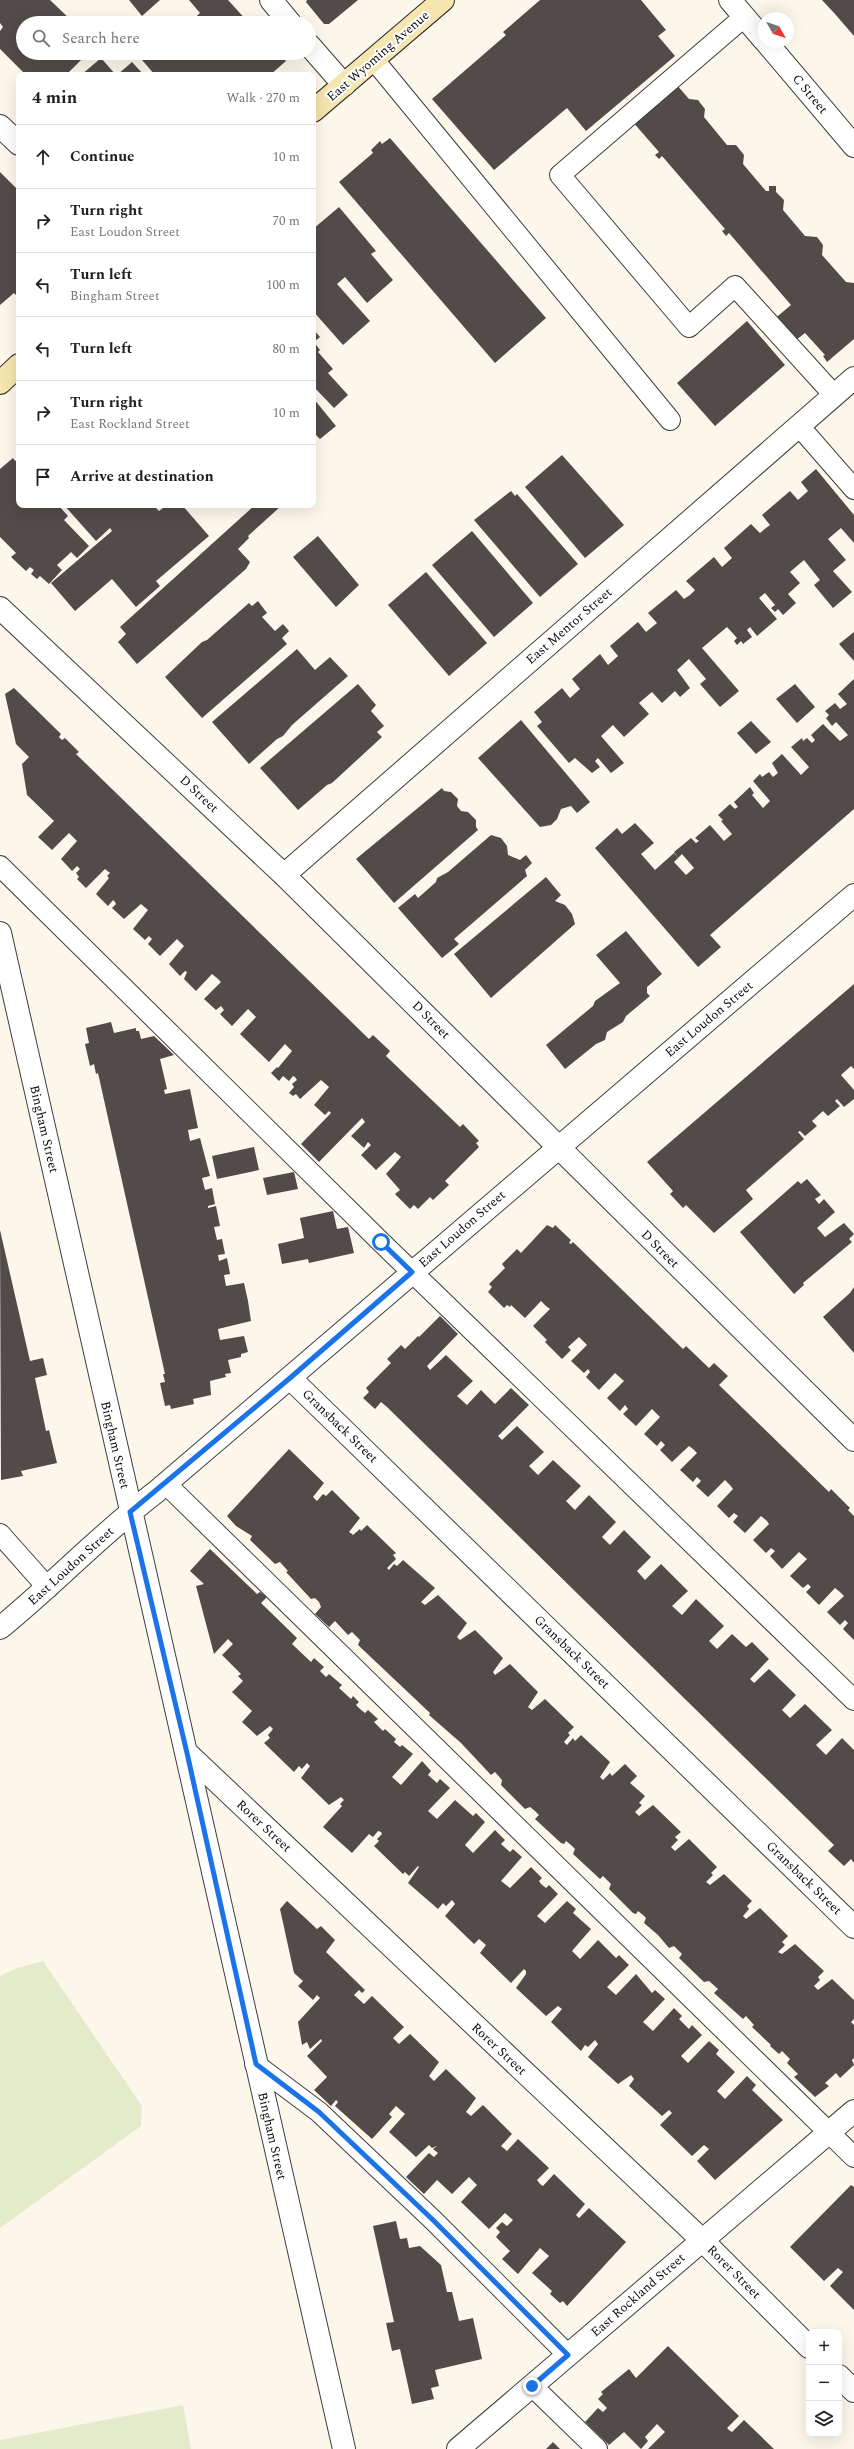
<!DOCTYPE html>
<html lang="en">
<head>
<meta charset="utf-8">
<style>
  body { margin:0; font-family:Spectral,serif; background:#f6f6f6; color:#202124 }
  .controls { position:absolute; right:12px; bottom:12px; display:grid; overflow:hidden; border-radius:8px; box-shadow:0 4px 16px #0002 }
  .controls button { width:36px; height:36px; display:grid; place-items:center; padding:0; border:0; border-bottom:1px solid #e0e0e0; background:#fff; color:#202124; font:20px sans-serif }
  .compass { position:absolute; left:758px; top:12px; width:36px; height:36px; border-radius:50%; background:#fff; box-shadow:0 4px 16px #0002; rotate:130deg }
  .stop { position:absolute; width:12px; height:12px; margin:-9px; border:3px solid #1a73e8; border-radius:50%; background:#fff }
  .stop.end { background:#1a73e8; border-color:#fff; box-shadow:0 1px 4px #0008 }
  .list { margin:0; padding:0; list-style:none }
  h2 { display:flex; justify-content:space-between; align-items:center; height:52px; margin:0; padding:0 16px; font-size:17px }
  h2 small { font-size:13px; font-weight:400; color:#757577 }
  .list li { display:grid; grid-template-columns:26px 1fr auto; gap:12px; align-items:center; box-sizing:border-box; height:64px; padding:0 16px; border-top:1px solid #e0e0e0 }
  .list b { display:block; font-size:15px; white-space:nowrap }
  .list p { margin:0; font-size:13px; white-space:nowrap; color:#757577 }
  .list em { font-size:13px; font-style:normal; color:#757577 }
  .icon { flex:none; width:22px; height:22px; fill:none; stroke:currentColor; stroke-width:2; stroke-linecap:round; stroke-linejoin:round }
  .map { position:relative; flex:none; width:854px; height:2449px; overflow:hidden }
  .search { position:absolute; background:#fff; box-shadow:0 4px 16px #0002; left:16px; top:16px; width:300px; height:44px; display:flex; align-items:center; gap:10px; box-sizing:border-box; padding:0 14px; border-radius:22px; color:#757577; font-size:15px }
  .panel { position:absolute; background:#fff; box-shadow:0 4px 16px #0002; left:16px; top:72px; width:300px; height:436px; border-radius:8px }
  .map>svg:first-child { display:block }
</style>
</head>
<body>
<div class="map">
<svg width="854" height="2449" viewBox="0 0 854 2449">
  <rect width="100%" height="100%" fill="#fdf7eb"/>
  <path fill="#e4ebca" d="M43,1961L142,2106L141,2126L0,2228V1976L17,1968Z
    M183,2405L191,2449H0V2440Z"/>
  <path fill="#524b49" d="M0,0H50L74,23H23V53H88L66,75H26L0,49V31L3,27L0,23Z
    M129,0H160L142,16Z
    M189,0H228L249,23H189L200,13Z
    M307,0H358L329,24H324L306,2Z
    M540,0H641L666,30L658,36L675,56L586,131L567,108L494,170L432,99L506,35L503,32Z
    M822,0H854V36L835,14Z
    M136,53H279L286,61L270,75H155Z
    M101,58L116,75H81Z
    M132,62L144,75H117Z
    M676,84L689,99L698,100L701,104L705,109L704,117L727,145H736L744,155L743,164L766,191H769V186H776V192L784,200L783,210L805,236L817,237L823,245L822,255L846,282L854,283V339L827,362L823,356L825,355L805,333L791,344L772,321L791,305L729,233L726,236L722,231L725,229L662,156L659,159L655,155L659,152L632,121Z
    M390,138L546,318L495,363L339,182L373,153L371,150L380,141L382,144Z
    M0,172L19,191V294L17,296L14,293L0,305Z
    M339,207L376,251L371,254L393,280L367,303L345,277L337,284L370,321L343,345L313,311V229Z
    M747,321L785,365L715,426L677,383Z
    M313,329L320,337L314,342L320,350L318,352L333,369L328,373L348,395L334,408L313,386Z
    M313,398L336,426L320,439L313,432Z
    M562,455L624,525L585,558L525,487Z
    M19,457V505H58L68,516L64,520L89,546L77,558L71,552L68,555L57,565L62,570L49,584L40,576L37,579L31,574L34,570L30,567L26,571L11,557L16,553L0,537V469L13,458L15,461Z
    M816,469L854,515V543L841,528L828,539L846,560L833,571L852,592L833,608L814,585L820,580L804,560L790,572L800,583L788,594L796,603L783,615L778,609L775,612L771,608L775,605L765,593L759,598L777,619L757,636L750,627L747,630L752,637L743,644L741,641L737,645L734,641L737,638L727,627L702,648L739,691L720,707L700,684L706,679L689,659L677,670L690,688L680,697L675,691L662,703L652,692L639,703L649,714L624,737L613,725L601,736L624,763L611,773L598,758L595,761L600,767L592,773L575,758L569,763L537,726L542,722L534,712L562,688L570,698L580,689L572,679L600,654L608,665L618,656L610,646L638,622L646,632L657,623L648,613L676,590L684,599L690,595L695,590L686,581L714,557L722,567L732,558L724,548L751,524L760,533L766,528L770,525L762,515L790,491L798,500L808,491L801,482Z
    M511,491L515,496L517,494L578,564L540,597L474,520Z
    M64,505H153L159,511L167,505H182L209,536L156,581L160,586L136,607L112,579L75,611L51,583L112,531L110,528L96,541Z
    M255,505L281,506L248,536L249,538L238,549L250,562L246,569L137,664L118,642L126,634L120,627Z
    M472,531L533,603L494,637L432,565Z
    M318,536L359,585L336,607L293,557Z
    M426,572L487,643L449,676L388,605Z
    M258,601L267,613L262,617L275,631L283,624L289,631L282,638L287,644L202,718L165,677L202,642L207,640L249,603L252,606Z
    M854,632V661L839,644Z
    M297,649L315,670L330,657L348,676L292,725L283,736L277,739L249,764L212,722Z
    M854,679V809L710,935L721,947L698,967L595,848L617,828L622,834L635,823L654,843L641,854L655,870L674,853L678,858L674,862L686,875L694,868L682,854L678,858L674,852L691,838L696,843L699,841L695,838L710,825L724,841L732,834L721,821L723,820L718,815L730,804L735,809L736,808L738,807L734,802L750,787L754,793L752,795L763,808L770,801L753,781L760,774L762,777L769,772L773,777L778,773L772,763L782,754L801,775L809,767L791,747L802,738L803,741L807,738L812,743L815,740L811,735L823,724L840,741L848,735L836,722L832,726L826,718L829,715L825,711L835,703L840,709L847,704L838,694Z
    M358,684L376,705L371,711L384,726L377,732L382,737L332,783L327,785L298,810L260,768Z
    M795,684L815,707L797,723L776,699Z
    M14,688L61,734L59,737L62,740L65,738L79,752L76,754L369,1039L373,1035L390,1051L386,1056L460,1127L463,1124L479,1141L476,1143L479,1147L445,1181L449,1185L433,1200L430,1197L418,1209L414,1205L410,1209L395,1194L400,1190L386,1174L401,1157L395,1152L376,1170L361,1155L371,1145L368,1142L364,1148L351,1136L365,1122L362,1118L319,1162L301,1144L331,1113L329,1111L325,1115L314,1105L329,1087L321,1080L300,1099L296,1094L293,1096L289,1093L294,1087L292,1084L297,1080L295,1077L293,1076L289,1081L283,1076L279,1081L271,1073L277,1067L278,1068L292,1051L285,1044L269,1062L240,1034L256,1017L248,1009L232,1026L220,1014L224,1010L221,1006L216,1010L204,999L221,982L217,978L212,974L196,991L184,979L187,972L185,971L180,976L169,964L184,946L177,939L160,956L148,944L152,939L149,936L145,940L133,929L148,910L141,904L124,919L112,908L116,904L115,902L113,900L108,906L96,894L109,878L107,876L110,873L105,869L86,888L77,879L79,877L76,873L80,869L77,866L72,871L61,859L77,841L69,833L52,850L38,837L54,821L27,795L22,764L29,757L16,744L5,694Z
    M521,720L590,802L577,813L571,806L561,809L557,819L551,825L540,827L478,758Z
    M751,721L771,742L756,754L737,733Z
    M442,788L444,791L451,792L458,799L457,806L461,811L468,812L476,820V827L478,830L394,903L356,859Z
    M491,835L501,838L507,846L508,855L520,860L526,855L532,863L525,870L527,876L454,939L459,944L442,958L398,908L415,894L418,898L436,882L437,878L448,872Z
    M546,877L561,895L555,901L565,905L572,914L575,924L491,998L454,954Z
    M626,931L662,974L647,987V993L650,996L626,1016L623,1022L607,1032L605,1040L596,1044L565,1069L546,1045L593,1006L595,1001L620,983L596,955Z
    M854,984V1069L851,1066L841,1075L854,1090V1099L844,1107L837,1099L835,1101L840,1106L828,1116L823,1111L812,1121L817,1126L805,1136L800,1131L798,1132L804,1139L746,1190L753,1199L714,1233L686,1205L683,1208L670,1194L673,1191L647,1162Z
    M111,1022L114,1033L136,1028V1031H139L141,1039L154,1036L174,1055L160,1059L167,1089L164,1090L165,1094L190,1089L198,1128L188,1130L190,1141L200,1138L210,1176L202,1178L205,1190L212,1188L215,1204L208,1206V1208L216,1206L220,1226L214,1227L217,1240L222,1239L225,1254L218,1255L219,1261L227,1258L230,1274L224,1275L226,1286L244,1283L248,1301L251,1321L218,1329L220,1340L244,1336L248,1352L241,1354V1357L228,1360L231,1373L225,1374L226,1377L210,1381L211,1395L193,1399L194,1404L171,1409L170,1405L165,1406L160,1383L165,1382L163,1374H165L98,1073L96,1074L94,1064L90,1066L85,1044L89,1043L86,1028Z
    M254,1147L259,1170L217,1179L212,1156Z
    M294,1172L298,1189L267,1195L263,1178Z
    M807,1179L821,1195L815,1199L819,1204L824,1199L835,1212L817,1228L825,1237L844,1223L854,1234L849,1239L852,1242L803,1283L804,1285L794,1294L740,1232L798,1181L801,1184Z
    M333,1211L337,1229L348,1227L354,1253L309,1263L308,1259L282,1264L278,1244L304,1238L300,1218Z
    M547,1225L553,1228L555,1225L571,1240L569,1243L571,1244L573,1242L683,1349L686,1346L709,1368L714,1363L728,1376L719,1385L829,1492L831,1489L850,1508L848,1510L854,1516V1640L843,1629L848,1623L845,1620L840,1625L827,1612L844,1596L840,1592L835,1588L819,1605L806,1592L811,1587L808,1584L803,1588L790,1576L807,1559L799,1552L782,1569L770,1556L775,1551L771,1548L766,1553L753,1540L769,1524L767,1521L761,1516L745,1533L733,1522L738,1516L734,1513L729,1518L717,1506L733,1489L730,1485L725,1480L708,1497L696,1486L701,1481L697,1477L693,1482L680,1470L697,1453L693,1449L689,1446L672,1462L660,1450L665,1445L661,1441L657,1446L644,1434L660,1417L652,1409L636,1426L623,1414L628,1409L625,1405L620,1411L607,1398L624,1381L615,1373L599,1390L586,1377L590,1372L588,1369L584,1373L571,1361L587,1345L579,1337L568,1347L571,1350L562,1359L545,1342L547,1340L533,1326L550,1309L546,1306L541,1301L525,1318L511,1305L510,1307L507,1305L504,1308L488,1292L492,1287L489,1284L505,1268L502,1264L517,1249L521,1253Z
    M0,1230L30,1361L43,1358L47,1375L35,1378L46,1431L49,1430L57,1463L21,1471L23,1476L1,1480Z
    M854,1287V1353L823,1317L850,1293Z
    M440,1316L458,1334L427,1366L430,1370L446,1355L473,1381L457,1396L467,1405L481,1390L495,1404L511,1388L529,1405L498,1436L502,1440L517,1426L544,1452L529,1466L538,1475L553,1460L581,1486L566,1501L575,1510L589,1495L616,1522L602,1537L610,1545L624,1530L651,1557L637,1571L645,1580L661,1564L688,1591L672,1606L682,1615L696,1599L724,1626L709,1641L717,1649L732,1634L746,1647L752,1642L769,1659L750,1679L754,1683L769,1669L796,1695L782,1710L790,1718L805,1704L832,1730L816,1745L826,1755L842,1738L854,1750V1863L851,1859L844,1866L828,1851L834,1845L387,1407L381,1402L375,1409L363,1398L369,1392L366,1388L391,1363L387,1359L401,1345L405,1349L418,1336L419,1337Z
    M289,1449L324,1483L313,1497L317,1501L323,1494L326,1496L332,1490L360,1518L349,1532L352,1534L353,1535L360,1529L361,1531L367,1525L396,1553L393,1555L396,1559L387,1568L389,1570L394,1564L397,1566L403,1560L435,1588L421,1602L425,1605L438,1595L467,1623L457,1637L460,1640L475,1630L503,1658L493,1672L495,1675L510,1664L538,1692L528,1707L532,1710L545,1699L574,1727L568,1733L570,1735L564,1742L567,1745L573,1738L575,1741L581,1735L610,1762L600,1777L603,1780L610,1773L612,1776L625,1764L637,1776L630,1783L645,1796L639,1803L642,1805L635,1812L639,1816L653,1805L681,1832L675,1837L678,1840L671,1847L675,1851L689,1839L717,1867L711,1873L713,1875L706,1882L710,1885L724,1874L752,1901L747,1906L749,1909L743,1916L746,1919L760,1908L788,1936L782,1942L785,1945L778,1952L782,1954L795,1944L824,1971L818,1977L820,1980L814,1986L818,1990L832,1979L854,2000V2019L851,2022L854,2025V2058L852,2060L854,2065L840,2078L836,2073L825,2083L829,2086L815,2097L794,2077L798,2074L787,2063L790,2059L782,2051L779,2054L770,2046L771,2045L752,2027L754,2025L746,2016L743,2019L714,1993L718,1989L709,1981L704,1982L679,1958L682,1954L674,1946L669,1948L658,1935L644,1923L646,1918L643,1915L638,1911L636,1914L633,1913L609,1889L611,1884L603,1876L600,1879L573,1854L575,1849L571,1845L566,1841L564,1844L561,1843L535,1819L539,1815L535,1811L530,1807L525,1809L501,1785L502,1780L495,1772L491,1775L461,1743L429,1715L430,1713L358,1645L360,1640L352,1632L348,1635L335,1621L329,1627L315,1614L321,1607L319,1602L315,1598L311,1599L286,1572L288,1571L280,1562L275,1564L250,1540L252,1536L236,1526L227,1516Z
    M210,1549L257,1594L260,1592L267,1597L261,1603L297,1638L292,1644L311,1662L314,1658L324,1667L320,1671L326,1677L329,1674L342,1685L339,1688L351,1699L353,1696L359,1702L356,1705L360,1709L365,1713L368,1710L378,1719L374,1722L383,1731L385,1729L396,1739L394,1742L400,1747L402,1745L413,1754L392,1777L401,1785L422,1761L431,1771L428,1775L437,1783L440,1779L450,1788L428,1811L437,1819L455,1800L473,1816L476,1813L485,1822L465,1845L473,1853L495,1830L505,1840L501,1844L510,1852L513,1849L522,1857L501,1881L510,1888L531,1867L542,1878L539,1881L541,1884L546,1888L549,1885L558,1894L537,1916L545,1923L567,1901L576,1909L573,1913L591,1929L572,1951L580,1959L598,1940L616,1958L619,1955L629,1965L607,1987L616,1995L636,1974L652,1993L655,1990L665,1999L643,2022L653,2031L674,2008L682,2016L679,2019L689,2029L692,2025L702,2035L681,2056L688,2063L709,2041L719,2050L716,2054L735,2072L717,2091L725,2099L747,2076L756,2085L752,2090L783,2120L715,2180L697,2161L709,2149L704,2145L692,2156L660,2125L672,2113L669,2110L662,2116L629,2086L634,2079L631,2075L618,2084L588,2057L598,2044L595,2040L588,2047L585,2045L581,2051L551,2022L562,2009L558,2006L546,2016L516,1988L526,1974V1971L524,1969L511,1983L480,1953L486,1945L479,1939L474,1944L445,1916L455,1904L452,1900L446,1906L443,1903L438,1909L408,1883L419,1867L418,1866L409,1876L405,1872L403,1874L374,1846L379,1841L377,1839L382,1834L381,1832L378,1831L373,1837L369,1834L352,1853L323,1827L342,1806L340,1804L344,1800L341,1797L329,1805L301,1778L310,1766L307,1763L302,1769L299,1766L294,1772L264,1743L270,1738L268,1735L273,1729L270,1726L257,1736L242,1722L252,1711L232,1692L243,1681L238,1676L241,1674L222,1655L233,1644L228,1639L214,1654L196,1586L204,1584L190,1571Z
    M287,1901L317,1929L321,1926L335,1940L326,1952L365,1990L362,1993L359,1990L354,1995L364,2004L372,1996L404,2027L393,2038L399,2044L410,2034L439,2062L429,2076L434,2081L446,2069L476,2098L466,2112L471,2116L483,2105L512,2134L501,2146L507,2151L518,2139L549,2168L537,2180L540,2184L543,2186L554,2174L585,2204L576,2215L579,2218L589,2208L626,2242L567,2306L563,2301L560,2303L550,2294L552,2291L532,2273L549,2256L540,2248L518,2274L502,2259L510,2251L496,2237L500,2232L496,2228L502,2222L507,2226L513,2220L505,2213L489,2229L461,2202L477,2185L469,2177L452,2194L437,2180L424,2194L406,2177L429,2153L434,2157L438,2153L433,2149L437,2146L432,2148L429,2145L416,2157L389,2132L405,2114L396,2106L389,2114L392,2117L372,2139L335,2106L338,2102L336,2100L331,2106L314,2090L327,2077L307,2056L322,2041L321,2039L310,2049L307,2042L302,2045L298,2022L320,1998L317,1995L313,2000L298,1986L303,1981L294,1973L280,1909Z
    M851,2185L854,2187V2310L830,2286L843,2272L838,2268L824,2281L790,2247Z
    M396,2221L400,2239L407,2238L409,2248L420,2246L441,2265L447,2292H452L459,2321L473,2318L482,2359L435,2370L439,2386L431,2388L434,2399L412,2404L400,2349L392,2351L386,2323L394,2322L373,2226Z
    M668,2346L739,2416L727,2428L729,2430L732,2432L744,2420L774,2449H648L665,2432L657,2424L645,2437L648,2441L641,2449L624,2432L609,2445L585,2422L598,2408L603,2412L607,2408L598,2399L603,2394L601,2392L629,2369L636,2378Z
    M553,2442L560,2449H546Z"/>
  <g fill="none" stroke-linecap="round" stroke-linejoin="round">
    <defs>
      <path id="lane" d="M744,17L560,175L689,327L735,286L834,395
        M374,60L670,420
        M799,426L854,489
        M0,866L381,1242L854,1700
        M166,1484L854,2157
        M0,1534L48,1588
        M255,2064L319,2112L433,2220L568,2355
        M532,2386L597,2449"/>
      <path id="street" d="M271,0L290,23
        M730,0L764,40
        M766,42L854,146
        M309,45L344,85
        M0,126L19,144
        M0,608L284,875L854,1440
        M284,875L854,378
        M0,933L344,2449
        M290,1378L854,1927
        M0,1628C54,1584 101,1534 156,1492L854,895
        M187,1753L702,2240L809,2347
        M839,2376L854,2391
        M458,2449L854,2111"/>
      <path id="secondary" d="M313,111L443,0
        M0,383L19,365"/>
    </defs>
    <use href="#lane" stroke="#3e3e3e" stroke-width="22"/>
    <use href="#street" stroke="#3e3e3e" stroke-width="24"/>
    <use href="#secondary" stroke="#2d2d2d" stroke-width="24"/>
    <use href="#lane" stroke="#fff" stroke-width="20"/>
    <use href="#street" stroke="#fff" stroke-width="22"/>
    <use href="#secondary" stroke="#f5e5ae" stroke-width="22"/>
  </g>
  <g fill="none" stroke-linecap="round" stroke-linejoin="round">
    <path stroke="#1a73e8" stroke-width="5" d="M381,1242L412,1272L290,1378L130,1512L187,1753L256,2064L319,2112L433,2220L568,2355L532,2386"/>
  </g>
  <g text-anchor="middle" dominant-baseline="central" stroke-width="4" stroke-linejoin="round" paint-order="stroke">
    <g font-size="13" fill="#0b0b0b" stroke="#fff">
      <text transform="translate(378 56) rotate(-41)">East Wyoming Avenue</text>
      <text transform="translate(810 94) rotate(50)">C Street</text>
      <text transform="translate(569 626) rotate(-41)">East Mentor Street</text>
      <text transform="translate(199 794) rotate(43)">D Street</text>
      <text transform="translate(709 1019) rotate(-40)">East Loudon Street</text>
      <text transform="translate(431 1020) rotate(45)">D Street</text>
      <text transform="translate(44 1129) rotate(77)">Bingham Street</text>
      <text transform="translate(462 1229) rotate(-41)">East Loudon Street</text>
      <text transform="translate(660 1249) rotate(45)">D Street</text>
      <text transform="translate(340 1426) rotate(44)">Gransback Street</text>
      <text transform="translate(115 1445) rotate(77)">Bingham Street</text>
      <text transform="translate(71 1566) rotate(-42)">East Loudon Street</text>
      <text transform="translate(572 1652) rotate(44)">Gransback Street</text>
      <text transform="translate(264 1826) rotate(43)">Rorer Street</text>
      <text transform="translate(804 1878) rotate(44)">Gransback Street</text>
      <text transform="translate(499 2049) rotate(43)">Rorer Street</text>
      <text transform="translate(272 2136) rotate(77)">Bingham Street</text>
      <text transform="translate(734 2272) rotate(45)">Rorer Street</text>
      <text transform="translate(638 2295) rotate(-41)">East Rockland Street</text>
    </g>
  </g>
</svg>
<div class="controls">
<button>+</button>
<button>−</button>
<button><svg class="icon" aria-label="layers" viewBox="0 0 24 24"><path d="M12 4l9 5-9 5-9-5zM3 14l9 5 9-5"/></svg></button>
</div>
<svg class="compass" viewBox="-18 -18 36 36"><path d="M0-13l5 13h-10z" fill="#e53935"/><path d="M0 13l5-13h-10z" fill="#757577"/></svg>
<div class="stop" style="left:381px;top:1242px"></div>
<div class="stop end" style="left:532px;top:2386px"></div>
<div class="search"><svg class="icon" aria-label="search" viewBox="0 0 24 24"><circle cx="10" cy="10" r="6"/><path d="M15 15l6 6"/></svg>Search here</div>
<section class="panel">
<h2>4 min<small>Walk · 270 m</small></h2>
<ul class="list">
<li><svg class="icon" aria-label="ahead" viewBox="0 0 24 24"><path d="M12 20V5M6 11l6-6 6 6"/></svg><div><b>Continue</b></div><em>10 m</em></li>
<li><svg class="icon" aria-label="right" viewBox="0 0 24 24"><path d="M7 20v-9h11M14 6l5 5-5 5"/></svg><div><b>Turn right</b><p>East Loudon Street</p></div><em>70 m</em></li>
<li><svg class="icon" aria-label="left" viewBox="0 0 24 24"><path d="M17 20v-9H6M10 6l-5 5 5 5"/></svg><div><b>Turn left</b><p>Bingham Street</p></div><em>100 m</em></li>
<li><svg class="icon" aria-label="left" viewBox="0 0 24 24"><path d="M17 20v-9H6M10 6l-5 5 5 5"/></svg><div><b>Turn left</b></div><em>80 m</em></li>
<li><svg class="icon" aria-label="right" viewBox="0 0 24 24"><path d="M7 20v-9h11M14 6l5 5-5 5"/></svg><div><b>Turn right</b><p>East Rockland Street</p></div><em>10 m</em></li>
<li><svg class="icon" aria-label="arrive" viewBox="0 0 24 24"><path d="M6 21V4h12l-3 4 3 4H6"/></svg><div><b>Arrive at destination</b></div></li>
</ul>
</section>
</div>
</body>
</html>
